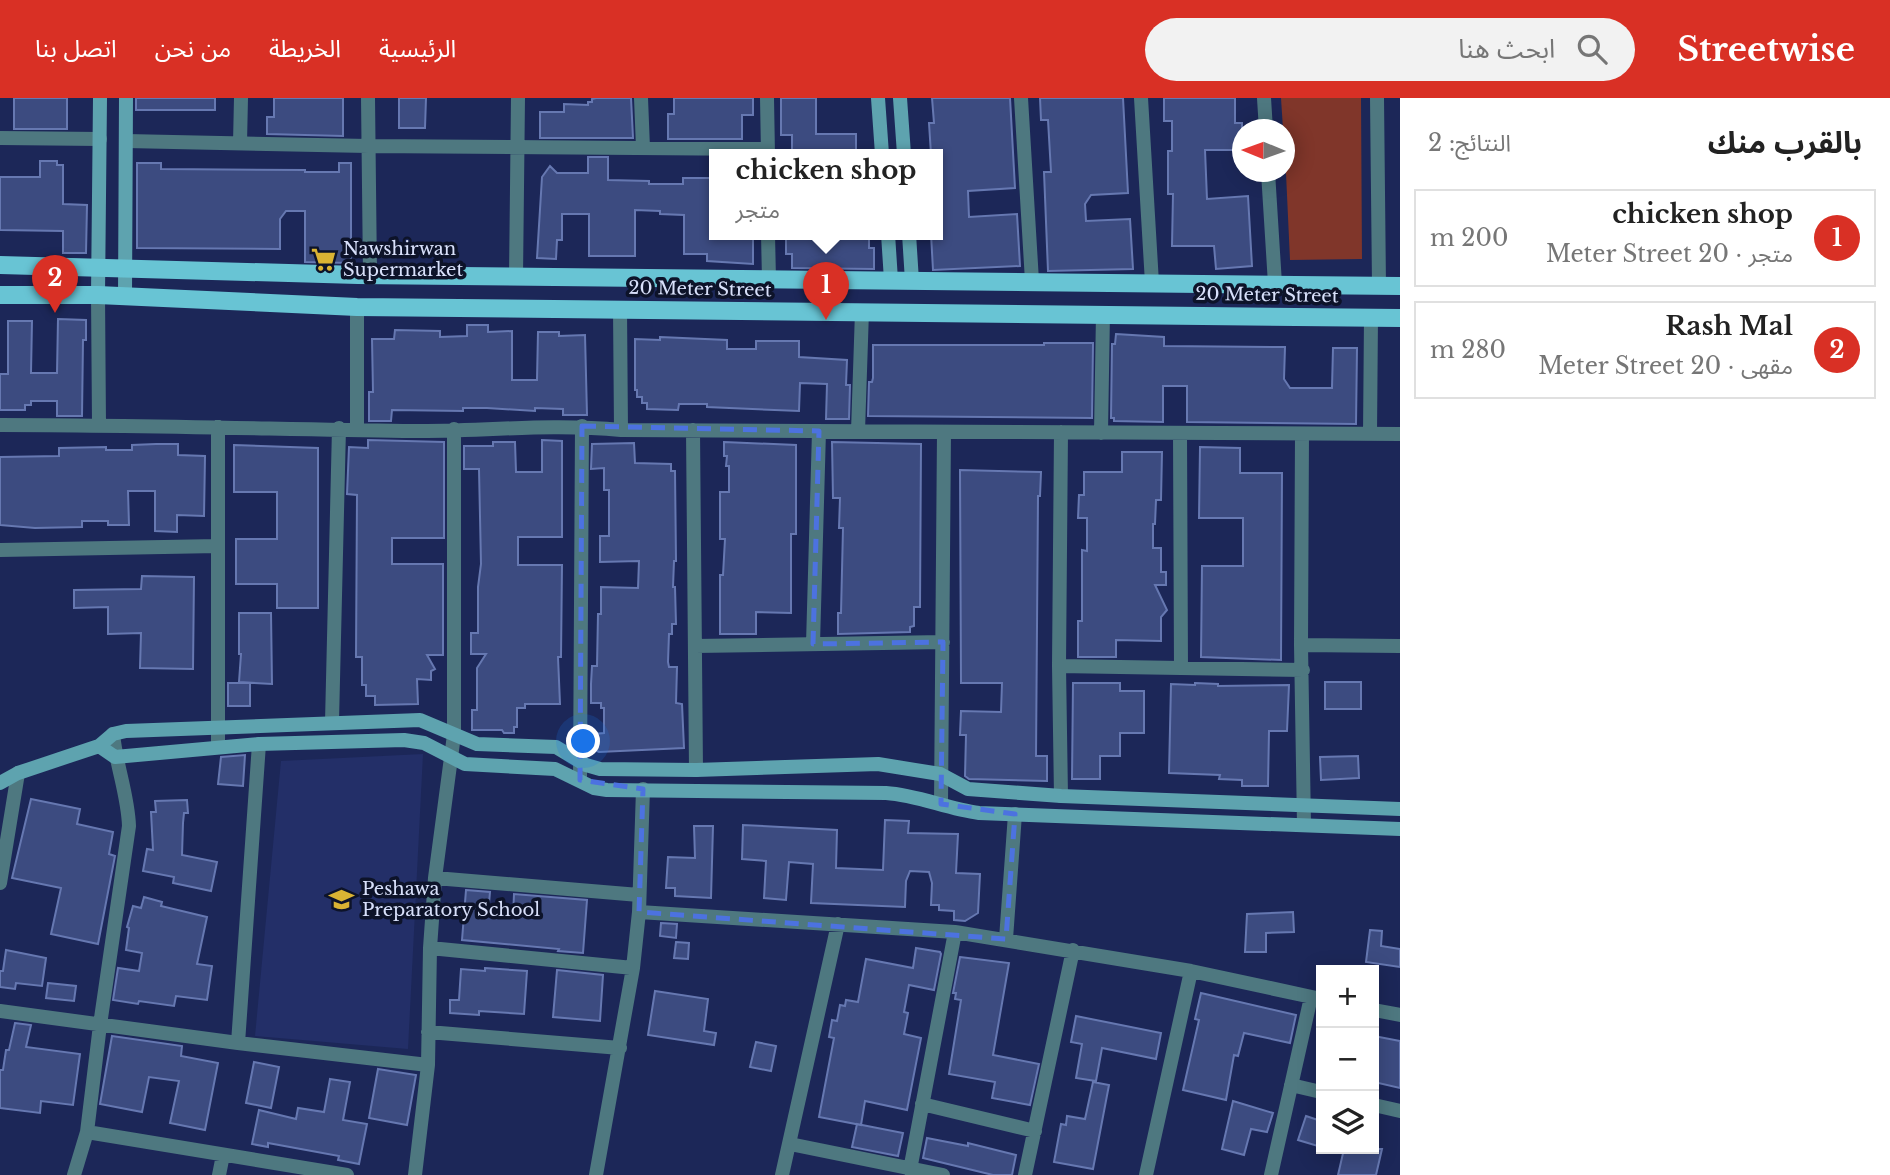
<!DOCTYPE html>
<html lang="ar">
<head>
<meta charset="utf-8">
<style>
  body { margin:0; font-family:"Libre Baskerville","Noto Sans Arabic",serif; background:#f2f2f2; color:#222; direction:rtl }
  .controls { position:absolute; right:21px; bottom:21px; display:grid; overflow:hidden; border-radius:0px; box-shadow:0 4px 18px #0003 }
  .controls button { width:63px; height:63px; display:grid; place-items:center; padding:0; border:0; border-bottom:2px solid #e0e0e0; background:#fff; color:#222; font:35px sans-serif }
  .compass { position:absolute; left:1232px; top:21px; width:63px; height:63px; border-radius:50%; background:#fff; box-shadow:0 4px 18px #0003; rotate:271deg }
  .you { position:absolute; left:584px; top:644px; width:24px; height:24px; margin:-18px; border:5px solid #fff; border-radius:50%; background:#1a73e8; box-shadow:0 0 0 10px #1a73e833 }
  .badge { display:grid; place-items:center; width:46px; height:46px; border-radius:50%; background:#d93025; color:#fff; font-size:23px; font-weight:700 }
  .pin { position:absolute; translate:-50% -58px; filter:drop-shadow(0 2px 4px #0008) }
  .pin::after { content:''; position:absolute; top:37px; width:24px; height:21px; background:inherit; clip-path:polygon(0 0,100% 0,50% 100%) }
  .popup { position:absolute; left:709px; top:51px; width:234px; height:91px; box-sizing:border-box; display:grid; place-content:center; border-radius:0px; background:#fff; filter:drop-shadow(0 2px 5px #0005); font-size:23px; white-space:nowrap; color:#767676 }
  .popup b { font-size:26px; color:#222 }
  .popup::after { content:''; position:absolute; left:50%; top:100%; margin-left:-14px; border:14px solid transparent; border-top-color:#fff }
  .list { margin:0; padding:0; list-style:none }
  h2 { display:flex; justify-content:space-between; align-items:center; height:91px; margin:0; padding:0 28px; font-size:30px }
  h2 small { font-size:23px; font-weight:400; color:#767676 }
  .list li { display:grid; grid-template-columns:46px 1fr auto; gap:21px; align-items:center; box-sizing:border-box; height:98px; margin:0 14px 14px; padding:0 14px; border:2px solid #e0e0e0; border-radius:0px }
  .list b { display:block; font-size:26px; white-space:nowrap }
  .list p { margin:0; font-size:23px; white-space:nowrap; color:#767676 }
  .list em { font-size:23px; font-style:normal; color:#767676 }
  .icon { flex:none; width:38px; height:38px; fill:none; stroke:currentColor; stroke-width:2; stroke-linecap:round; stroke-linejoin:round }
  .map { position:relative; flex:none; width:1400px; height:1077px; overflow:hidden; direction:ltr }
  header { display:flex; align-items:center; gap:42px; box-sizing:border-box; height:98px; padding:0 35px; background:#d93025; color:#fff }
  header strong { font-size:33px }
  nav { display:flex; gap:38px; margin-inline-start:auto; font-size:24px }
  .search { width:490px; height:63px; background:#f2f2f2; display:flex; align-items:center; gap:18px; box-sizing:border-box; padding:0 24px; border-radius:38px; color:#767676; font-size:26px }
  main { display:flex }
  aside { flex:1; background:#fff }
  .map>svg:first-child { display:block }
</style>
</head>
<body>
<header>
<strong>Streetwise</strong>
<div class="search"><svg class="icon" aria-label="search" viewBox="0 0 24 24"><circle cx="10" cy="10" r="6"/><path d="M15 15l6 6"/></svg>ابحث هنا</div>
<nav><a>الرئيسية</a><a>الخريطة</a><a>من نحن</a><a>اتصل بنا</a></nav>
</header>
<main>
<aside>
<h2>بالقرب منك<small>النتائج: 2</small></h2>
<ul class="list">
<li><span class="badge">1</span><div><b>chicken shop</b><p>متجر · 20 Meter Street</p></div><em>200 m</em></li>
<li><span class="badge">2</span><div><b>Rash Mal</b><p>مقهى · 20 Meter Street</p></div><em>280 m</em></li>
</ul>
</aside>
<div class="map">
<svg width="1400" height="1077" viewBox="0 0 1400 1077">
  <rect width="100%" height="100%" fill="#1c2758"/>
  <path fill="#232f68" d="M423,656L408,951L255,938L281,663Z"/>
  <path fill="#80362a" d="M1281,0H1361L1362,161L1290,162L1284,32L1283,31Z"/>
  <path fill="#3c4b80" stroke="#6678b1" stroke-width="2" d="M14,0H67V31H14Z
    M136,0H215V12H136Z
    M274,0H343V38L267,36V19H274Z
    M399,0H426L425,30H399Z
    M596,0H631L633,40H540V14H564V6L588,7V4H592V1Z
    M674,0H753V17H742V41H668V16H674Z
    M781,0H816V36H856V56H792V37H781Z
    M932,0H1010L1015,90L968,93L969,119L1017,116L1020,168L933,172L931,136H938V56H931L929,25H934Z
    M1040,0H1123L1128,95L1091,97L1085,106L1086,123L1130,121L1133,171L1048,173L1044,74H1051L1048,22H1041Z
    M1164,0H1235V25H1242V52H1205L1207,101L1248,98L1252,168L1216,171L1214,148H1172L1173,96H1168V53H1172V23H1164Z
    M588,59H608V82L649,83V86H683V80H714V136H753V166L707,163V156H684V117L660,116V113L635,112V158H589V116H562V142H557L556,161L537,160L542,79L550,68L557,75H588Z
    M40,63H57V67H63V106L87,107L86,155H63V133L0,132V79H40Z
    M137,65H161V71L305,72V74H339V65H351V165L305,164V113H286L280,121V151L137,150Z
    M786,136H869V150H874V171L792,170V156H786Z
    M58,221L86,222V242H83L82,318H57V303H31V307H25V312H0V276H8V223H32L31,275H57Z
    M467,227H488V234L512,233V282H537L538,234H559V238L585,237L587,317H563V311L535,310V313L487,310H463V313L392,312L391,323H369V294H373L372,241H394L395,232L440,233V239L467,238Z
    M1116,236L1164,239V248L1285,249L1284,281L1290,290H1332L1333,250H1357L1356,326L1187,324V288H1163V324L1114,323V320H1111L1112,246H1115Z
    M660,239L727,242V251H756V243H799V259L847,262L846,287H850L849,321H826L827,286L800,285L799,313L707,309V306H679L678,312L647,311V305H642V299H637V292H635V241L660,242Z
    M1044,245H1093L1092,320L868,318L869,284H872L873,280V247H1044Z
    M368,342L444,344V440H392V466H443V557H427L435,571L431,573V582L417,581L418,606L375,607V598H366V587H362V559H356L357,397L347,396L349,349L368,350Z
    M542,342L562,343V439H518V467H562L561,559H558L560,606H525V610H517V629H514V635H504L502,632H472V612H477V570L486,556H471V535H478V489L481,466L479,371H464V348H493V344H515L516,374H542Z
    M724,344L796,347V436H791V515L756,514V536H720V477H723L725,441H720V394H729V368H726L727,358H724Z
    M832,344L921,346L920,509H914V528L910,529V534L838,536V515H841L843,430H839L840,400H833Z
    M634,345L635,365L671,366V373H675L676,463H674L673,489H675L676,526H672V536H669L668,564L669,569H677L676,605L682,606L684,650L599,654L595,652L594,636L604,635V610H601V605H591V586L592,568H597L598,516H601V489L638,490L639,463L600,464V438H609V392H604V370L591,371L592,346Z
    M156,346H178V357L205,358L204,418L177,417V434L155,433V393H128L129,427H108V423H82V429L35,430L0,427V359L59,358V350L106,349V352H132V347Z
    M234,347L318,350V510H277V486H236V441H277V394H234Z
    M1200,349L1240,350V375H1282L1281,562L1201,559L1202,468H1243V420H1199Z
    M1122,354H1162L1161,402H1156L1155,426H1153V450H1161V474H1166V487H1155L1167,512L1161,519V543L1116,542V559H1078V523H1082V452L1087,453V420H1078L1079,397H1084V374H1122Z
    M960,372L1041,374L1040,398H1038L1036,658H1047V683L969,681L965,678L966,637H960L961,613L1001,614L1002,585H961Z
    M142,478L194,479L193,571L140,570L141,535L108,536V509L74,510V492L141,491Z
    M239,515H271L272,586L239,584L241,556H239Z
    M1325,584H1361V611H1325Z
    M228,585H250V608H228Z
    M1073,585H1120V593H1144V635H1120V658H1100V681H1072Z
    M1195,585L1218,586V588L1289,587L1287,633H1269L1268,688H1242V682L1219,681L1220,677L1169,675L1171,586L1195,587Z
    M245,657L243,688L218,686L221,659Z
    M1358,658L1359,680L1321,682L1320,659Z
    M31,701L80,711L77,726L113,734L109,756L115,758L98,846L51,836L61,790L12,780Z
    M187,702L188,715H184L183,725L182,757L217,764L211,793L173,785L174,779L143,773L147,751L153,752L151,714H156L155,703Z
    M885,722L909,723L908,735L958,736L956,775L980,776L978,815L965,823L954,822V813L939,812V807H931L932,785L929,774L910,773L906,783L905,809L811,805L813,766L789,764L786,802L764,800L766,763L742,761L743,727L837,732L836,770L883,772Z
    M694,728H713L711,800L675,798V790H666L668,759L695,760Z
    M466,792L490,794L488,817L513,819L514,796L587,802L583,855L558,853L559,851L462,842Z
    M144,799L162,804L161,808L207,819L197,866L212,868L207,902L176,898L174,908L139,903L138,906L113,902L118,870L139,873L142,855L126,852L129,830L127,829L133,808L141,810Z
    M1293,814L1294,834L1266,835V854H1245L1247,816Z
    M661,825L677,826L676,840L660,838Z
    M1370,832L1382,833L1381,848L1400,851V869L1366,864Z
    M676,844L689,845L688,861L674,860Z
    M916,850L940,854L941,856L934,892L909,887L904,914L908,915L904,936L921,940L907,1012L865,1003L861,1027L819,1019L834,940L829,939L832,922L837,923L840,907L845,908L846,902L858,904L866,861L913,870Z
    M6,852L46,860L42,888L16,885L15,891L0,889V873H3Z
    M960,859L1009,865L993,957L1039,966L1030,1007L992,1000L995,984L949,976L961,902L955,901L956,895H953Z
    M485,870L527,873L524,916L479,913V917L450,915V902H459L461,871L485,873Z
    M557,872L603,877L600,923L553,919Z
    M48,885L76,888L74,903L46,900Z
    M655,893L708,901L704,933L716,935L714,947L648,937Z
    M1201,895L1296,917L1290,945L1244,935L1238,958L1234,957L1226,1002L1183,992L1199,922L1195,921Z
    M1076,918L1161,935L1156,961L1102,950L1096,983L1076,980L1082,946L1071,944Z
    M15,925L31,927L26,949L80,956L73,1007L41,1003L40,1015L0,1010V972H3L6,952H9Z
    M112,938L182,948L181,958L218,965L205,1032L170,1025L179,983L149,979L142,1014L100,1006Z
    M1374,938L1400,943V990L1374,984Z
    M756,944L776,948L771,973L750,969Z
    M254,964L279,969L271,1010L246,1005Z
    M378,971L416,977L407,1027L369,1020Z
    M330,981L350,984L343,1022L367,1026L359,1066L338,1062L339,1058L268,1045V1049L252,1046L259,1012L296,1021L298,1010L324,1014Z
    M1093,984L1109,987L1093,1071L1054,1064L1061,1026L1066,1027L1067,1018L1085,1021Z
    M1233,1003L1273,1015L1267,1034L1251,1031L1244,1057L1222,1051Z
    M1306,1018L1321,1023V1049L1298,1042Z
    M857,1026L903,1035L898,1058L852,1049Z
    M927,1040L968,1048V1045L1016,1057L1012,1077H993L923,1060Z
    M1344,1051H1382L1376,1077H1338Z"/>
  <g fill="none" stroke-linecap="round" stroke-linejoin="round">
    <path stroke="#4e7880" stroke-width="14" d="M368,0L370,177
      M641,0L643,50
      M767,0L768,56
      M1021,0L1032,183
      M1141,0L1152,185
      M1264,0L1266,32
      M1377,0L1379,188
      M0,40L100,41
      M126,43L368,48L768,51
      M240,45L241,0
      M1268,74L1275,186
      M768,136L769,182
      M516,179L518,0
      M98,197L99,327
      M620,211L621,332
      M0,327C135,327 269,331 403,333C476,334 548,325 621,332L1400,336
      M218,329V649
      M357,332V209
      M693,332L696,672
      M858,333L862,213
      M1061,334L1059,568L1061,698
      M1101,335L1103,215
      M1180,335L1181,570
      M1302,336L1301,547L1304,727
      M1370,336L1371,219
      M0,452L218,448
      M813,546L819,333
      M1301,547L1400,548
      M695,548L943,544
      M1059,568L1303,572
      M332,624L339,330
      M580,682L582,328
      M941,706L944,334
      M435,780L639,797
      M0,785L18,675
      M639,814L955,834L1191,873L1321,901
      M1006,841L1015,716
      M430,850L633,870
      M1374,912L1400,917
      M0,913L238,945L428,967
      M428,934L620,950
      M238,945L259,646
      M1291,987L1321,994
      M922,1006L1035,1033
      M1374,1007L1400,1013
      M87,1034L347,1077
      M790,1046L943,1077
      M910,1072L955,834
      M74,1077L87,1034L100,927L129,728C128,697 116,667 113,636
      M219,1077L223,1057
      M415,1077L428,967L430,850L435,780L454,637V331
      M596,1077L633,870L639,814L643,691
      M782,1077L838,826
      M1025,1077L1073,852
      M1146,1077L1191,873
      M1271,1077L1311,899"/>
    <path stroke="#5ea3af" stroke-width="14" d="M878,0L882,56
      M900,0L904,56
      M888,136L891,182
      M909,136L912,183
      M98,197L100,0
      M125,198L126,0
      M99,648L115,659L259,646L404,642L424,645L465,666L555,671L594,690L607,692L886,695C918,697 947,711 979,715L1400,731
      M0,685L18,675L99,648L113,636L126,633L420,622L477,646L556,649L586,667L600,671L696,672L878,666L940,676L968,691L1061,698L1400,711"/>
    <path stroke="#68c4d4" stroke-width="18" d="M0,167L358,177L1400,188
      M0,197H98L357,209L1400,220"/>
  </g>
  <path fill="none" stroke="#4c72e0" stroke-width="5" stroke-dasharray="14 9" stroke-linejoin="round" d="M582,328L819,333L813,546L943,544L941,706L1015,716L1006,841L639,814L643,691L580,682Z"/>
  <defs>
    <symbol id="supermarket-bare" viewBox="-9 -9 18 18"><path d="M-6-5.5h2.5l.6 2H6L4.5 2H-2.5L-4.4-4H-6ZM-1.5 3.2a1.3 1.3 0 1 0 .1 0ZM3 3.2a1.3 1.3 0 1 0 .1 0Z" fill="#dab333" stroke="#0d1329" stroke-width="2.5" paint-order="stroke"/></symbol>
    <symbol id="school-bare" viewBox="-9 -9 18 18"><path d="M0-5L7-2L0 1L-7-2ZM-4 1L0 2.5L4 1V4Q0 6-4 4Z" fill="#dab333" stroke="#0d1329" stroke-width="2.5" paint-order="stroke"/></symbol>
  </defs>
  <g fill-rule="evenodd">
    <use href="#supermarket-bare" x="306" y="144" width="35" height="35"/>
    <use href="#school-bare" x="324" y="784" width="35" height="35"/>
  </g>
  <g text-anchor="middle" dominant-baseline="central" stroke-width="7" stroke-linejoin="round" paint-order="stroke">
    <g font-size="18" fill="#d8e0fa" stroke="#0d1329" text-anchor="start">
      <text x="343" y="151">Nawshirwan<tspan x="343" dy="21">Supermarket</tspan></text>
      <text x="362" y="791">Peshawa<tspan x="362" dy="21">Preparatory School</tspan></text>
    </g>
    <g font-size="18" fill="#d8e0fa" stroke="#0d1329">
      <text transform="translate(700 191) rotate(1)">20 Meter Street</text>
      <text transform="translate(1267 197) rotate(1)">20 Meter Street</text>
    </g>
  </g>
</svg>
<div class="controls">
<button>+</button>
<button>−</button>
<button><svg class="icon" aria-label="layers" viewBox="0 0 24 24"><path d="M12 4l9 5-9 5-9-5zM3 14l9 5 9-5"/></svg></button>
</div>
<svg class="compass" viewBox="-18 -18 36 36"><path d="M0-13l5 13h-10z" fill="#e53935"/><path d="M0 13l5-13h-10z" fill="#767676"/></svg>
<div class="you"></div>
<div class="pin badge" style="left:826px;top:222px">1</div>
<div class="popup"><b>chicken shop</b>متجر</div>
<div class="pin badge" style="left:55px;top:215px">2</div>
</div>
</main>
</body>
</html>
